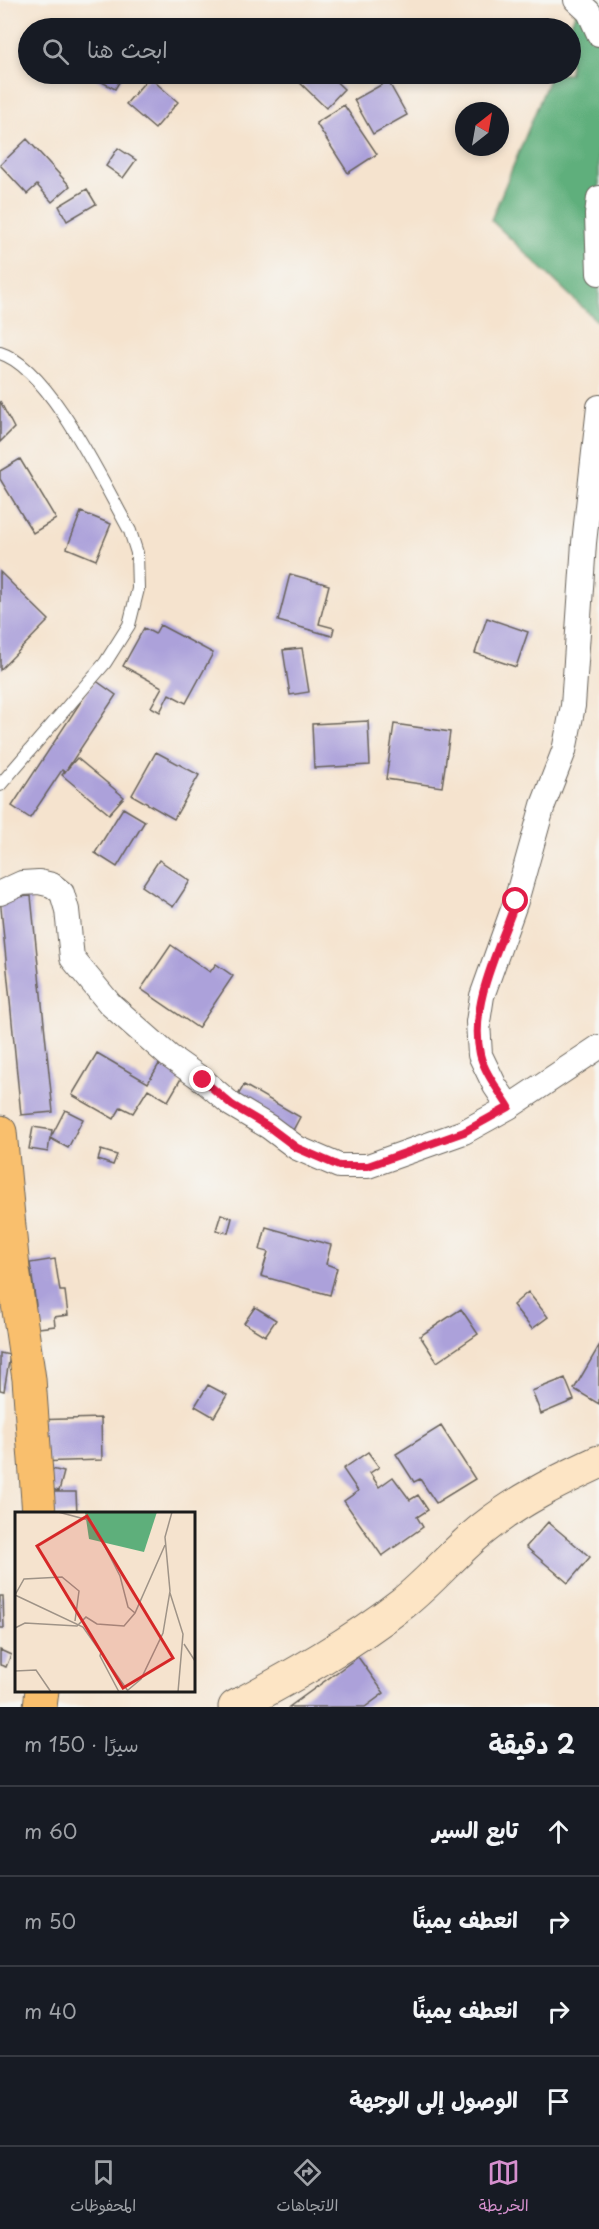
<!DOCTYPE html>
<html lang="ar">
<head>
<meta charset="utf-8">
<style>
  body { margin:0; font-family:"Playpen Sans","Playpen Sans Arabic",sans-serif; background:#242831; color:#f1f3f6; direction:rtl }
  .compass { position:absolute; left:455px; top:102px; width:54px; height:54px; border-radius:50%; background:#171b24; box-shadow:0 3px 9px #0003; rotate:31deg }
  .stop { position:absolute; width:18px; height:18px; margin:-14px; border:4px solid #e11d48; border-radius:50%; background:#fff }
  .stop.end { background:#e11d48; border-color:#fff; box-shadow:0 2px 6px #0008 }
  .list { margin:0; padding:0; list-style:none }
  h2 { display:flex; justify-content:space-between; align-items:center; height:78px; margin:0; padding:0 24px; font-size:26px }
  h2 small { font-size:20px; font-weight:400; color:#9ea1a6 }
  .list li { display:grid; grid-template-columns:39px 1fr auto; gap:18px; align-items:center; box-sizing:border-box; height:90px; padding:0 24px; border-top:2px solid #363941 }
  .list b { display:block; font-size:22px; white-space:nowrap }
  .list em { font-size:20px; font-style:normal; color:#9ea1a6 }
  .icon { flex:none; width:33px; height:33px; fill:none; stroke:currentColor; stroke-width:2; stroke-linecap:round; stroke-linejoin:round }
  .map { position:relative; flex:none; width:599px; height:1707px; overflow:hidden; direction:ltr }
  .search { position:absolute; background:#171b24; box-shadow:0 3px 9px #0003; left:18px; right:18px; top:18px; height:66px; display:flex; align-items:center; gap:15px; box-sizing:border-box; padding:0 21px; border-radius:33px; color:#9ea1a6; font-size:22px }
  .sheet { height:438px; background:#171b24 }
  nav { display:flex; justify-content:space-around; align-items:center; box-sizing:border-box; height:84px; border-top:2px solid #363941; background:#171b24; font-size:16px; color:#9ea1a6 }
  nav a { display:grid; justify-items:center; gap:3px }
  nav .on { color:#d690ce }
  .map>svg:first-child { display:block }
</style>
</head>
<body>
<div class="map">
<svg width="599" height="1707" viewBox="0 0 599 1707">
  <rect width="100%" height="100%" fill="#f6f6f2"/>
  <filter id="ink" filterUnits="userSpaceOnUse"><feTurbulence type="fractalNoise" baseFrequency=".0167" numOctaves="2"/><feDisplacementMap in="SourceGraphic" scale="12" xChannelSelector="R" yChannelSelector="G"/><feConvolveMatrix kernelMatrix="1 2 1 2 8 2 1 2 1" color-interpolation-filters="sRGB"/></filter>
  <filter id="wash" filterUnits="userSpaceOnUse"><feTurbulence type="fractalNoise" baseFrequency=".008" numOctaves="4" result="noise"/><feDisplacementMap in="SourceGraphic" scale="24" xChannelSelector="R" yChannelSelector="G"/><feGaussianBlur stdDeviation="1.35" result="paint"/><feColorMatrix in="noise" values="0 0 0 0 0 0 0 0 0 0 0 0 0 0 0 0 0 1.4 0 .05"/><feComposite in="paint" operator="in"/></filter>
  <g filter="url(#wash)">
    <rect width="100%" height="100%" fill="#f5e3ce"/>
    <path fill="#5eaf7b" stroke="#3d664c" stroke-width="1.5" d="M581,0H599V323L491,220L551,74H570L569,28Z"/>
    <g id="blocks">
      <path fill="#aca1da" d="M87,74H124L115,89Z
        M293,74H328L344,89L326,108L292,75Z
        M149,77L178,102L155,129L126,104Z
        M388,81L407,115L373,134L354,100Z
        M344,105L377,154L348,173L316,123Z
        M27,139L70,186L52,202L37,185L27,194L0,165Z
        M118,148L136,160L123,178L106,166Z
        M87,189L96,204L67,221L59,206Z
        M0,401L14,428L0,442Z
        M20,459L56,519L33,533L0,479V471Z
        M81,512L111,524L96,560L67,548Z
        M0,572L49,620L0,670Z
        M290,574L329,585L319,624L334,628L332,636L278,621Z
        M487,618L528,632L516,667L475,653Z
        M160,625L213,653L186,703L169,694L160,712L151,707L162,687L123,666L144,628L155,634Z
        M302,648L309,692L290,695L283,650Z
        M95,680L116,695L65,772L62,770L30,818L12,806Z
        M368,721L370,765L314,768L312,724Z
        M394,724L450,732L442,787L386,779Z
        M156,752L199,775L174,819L132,795Z
        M77,758L124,797L109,814L62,775Z
        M123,808L145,821L117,867L95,853Z
        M159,860L190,881L173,907L142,886Z
        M31,896L53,1112L21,1115L0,898Z
        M171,945L210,972L216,964L233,976L198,1028L141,989Z
        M97,1053L148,1083L159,1064L182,1077L168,1101L148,1089L133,1113L121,1107L114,1119L72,1095Z
        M244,1085L300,1117L291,1134L234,1102Z
        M65,1110L83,1119L68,1148L50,1138L48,1152L29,1149L33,1127L52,1130L51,1137Z
        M101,1150L117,1155L113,1165L98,1160Z
        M221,1214L232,1218L228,1233L216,1230Z
        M266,1227L331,1245L326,1264L337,1268L330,1295L261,1276L268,1252L260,1250Z
        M55,1259L60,1291H65L68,1315L54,1317L55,1326L22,1330L19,1307L36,1305L30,1263Z
        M528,1292L548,1317L532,1329L513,1305Z
        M255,1307L276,1320L265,1336L244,1323Z
        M461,1309L478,1334L437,1362L420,1336Z
        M599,1346V1404L574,1389Z
        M0,1353L10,1355L4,1391L0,1390Z
        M565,1378L574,1400L541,1414L532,1391Z
        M208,1385L227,1395L214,1417L195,1406Z
        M101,1418L102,1460L34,1462L32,1420Z
        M441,1426L475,1479L436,1503L420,1479L414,1482L396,1454Z
        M368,1452L379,1467L370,1473L379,1487L393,1477L410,1500L418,1495L428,1510L417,1517L423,1527L382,1556L344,1501L358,1491L343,1469Z
        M48,1468L64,1472L59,1491L43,1487Z
        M47,1492H76L77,1514H48Z
        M548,1522L590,1557L568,1583L526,1547Z
        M0,1596H3L4,1628H0Z
        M0,1650L11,1655L6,1667L0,1665Z
        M358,1657L384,1693L365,1707H289Z"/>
    </g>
  </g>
  <g filter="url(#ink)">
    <use href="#blocks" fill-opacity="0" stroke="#68625a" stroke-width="1.5"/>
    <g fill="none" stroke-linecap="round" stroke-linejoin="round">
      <defs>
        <path id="service" d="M0,353C50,368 104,485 130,531L137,553L138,589L129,625L105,663L0,785"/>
        <path id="minor" d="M576,0L589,12L599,34
          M599,198L597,215L599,273
          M0,893L22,883L39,882L52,885L62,893L67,910L72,958L110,1004L169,1056L203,1080L232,1105L269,1127L297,1148L339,1166H368L464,1132L509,1107L599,1047
          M509,1107L495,1086L480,1055L478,1022L482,996L516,901L543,805L564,751L573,706L584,543L599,407"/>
        <path id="secondary" d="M235,1707C293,1676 352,1643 403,1603C432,1580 455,1551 484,1528C519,1500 558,1481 599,1462"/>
        <path id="primary" d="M0,1132L13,1269L29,1379L39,1514
          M40,1707L42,1690"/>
      </defs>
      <use href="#service" stroke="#68625a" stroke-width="14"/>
      <use href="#minor" stroke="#68625a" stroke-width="26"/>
      <use href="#secondary" stroke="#68625a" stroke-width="35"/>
      <use href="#primary" stroke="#68625a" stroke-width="35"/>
      <use href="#service" stroke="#fff" stroke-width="12"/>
      <use href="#minor" stroke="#fff" stroke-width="24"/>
      <use href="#secondary" stroke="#fde5c5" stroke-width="33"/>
      <use href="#primary" stroke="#f9bf6d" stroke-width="33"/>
    </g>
  </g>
  <g fill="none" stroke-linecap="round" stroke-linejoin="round" filter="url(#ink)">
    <path stroke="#e11d48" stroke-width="8" d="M203,1080L232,1105L269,1127L297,1148L339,1166H368L464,1132L509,1107C499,1091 484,1072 480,1054C469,1004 500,947 516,901"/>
  </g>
  <g transform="translate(15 1512)">
    <rect width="180" height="180" fill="#f5e3ce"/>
    <path d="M70,0H142L129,40L74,27Z" fill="#5eaf7b"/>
    <path fill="none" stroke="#9e9387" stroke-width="1.5" d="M43,0L77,9L105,64L113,95L120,101M155,81L168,122L163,180M0,83L9,67L47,65L64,79L60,109M0,83L68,115L113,179M0,116L10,111L62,114L71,105L82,112L109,114L120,101L150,33M169,132L180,149M86,140L85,144L104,180M0,159L21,158L36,180M113,178L126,167L148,121L155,79L150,25L157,0"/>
    <path fill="#d62828" fill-opacity="0.15" stroke="#d62828" stroke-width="3" d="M72,4L158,146L108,176L22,34Z"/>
    <rect width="180" height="180" fill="none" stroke="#1c1c1c" stroke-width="3"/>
  </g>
</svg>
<svg class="compass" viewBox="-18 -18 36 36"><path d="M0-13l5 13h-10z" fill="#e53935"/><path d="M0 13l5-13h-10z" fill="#9ea1a6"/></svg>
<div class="stop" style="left:516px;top:901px"></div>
<div class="stop end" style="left:203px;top:1080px"></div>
<div class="search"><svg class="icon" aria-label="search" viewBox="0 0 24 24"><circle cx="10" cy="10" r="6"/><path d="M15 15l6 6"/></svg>ابحث هنا</div>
</div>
<section class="sheet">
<h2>2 دقيقة<small>سيرًا · 150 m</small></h2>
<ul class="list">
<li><svg class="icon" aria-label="ahead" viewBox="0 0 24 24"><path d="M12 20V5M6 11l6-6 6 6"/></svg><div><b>تابع السير</b></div><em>60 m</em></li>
<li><svg class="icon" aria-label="right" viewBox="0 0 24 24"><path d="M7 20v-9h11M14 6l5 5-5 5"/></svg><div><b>انعطف يمينًا</b></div><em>50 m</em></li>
<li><svg class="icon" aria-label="right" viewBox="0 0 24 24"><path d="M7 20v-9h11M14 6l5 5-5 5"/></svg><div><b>انعطف يمينًا</b></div><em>40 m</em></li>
<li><svg class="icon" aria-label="arrive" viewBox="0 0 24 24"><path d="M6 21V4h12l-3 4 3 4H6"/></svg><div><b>الوصول إلى الوجهة</b></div></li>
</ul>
</section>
<nav>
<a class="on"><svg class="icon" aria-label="map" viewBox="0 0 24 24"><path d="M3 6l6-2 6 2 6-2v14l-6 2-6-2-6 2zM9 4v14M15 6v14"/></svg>الخريطة</a>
<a><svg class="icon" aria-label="directions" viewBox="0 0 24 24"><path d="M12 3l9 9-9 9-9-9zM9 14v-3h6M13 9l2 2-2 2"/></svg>الاتجاهات</a>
<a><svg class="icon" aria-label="saved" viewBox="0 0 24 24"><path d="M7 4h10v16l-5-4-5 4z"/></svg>المحفوظات</a>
</nav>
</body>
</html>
